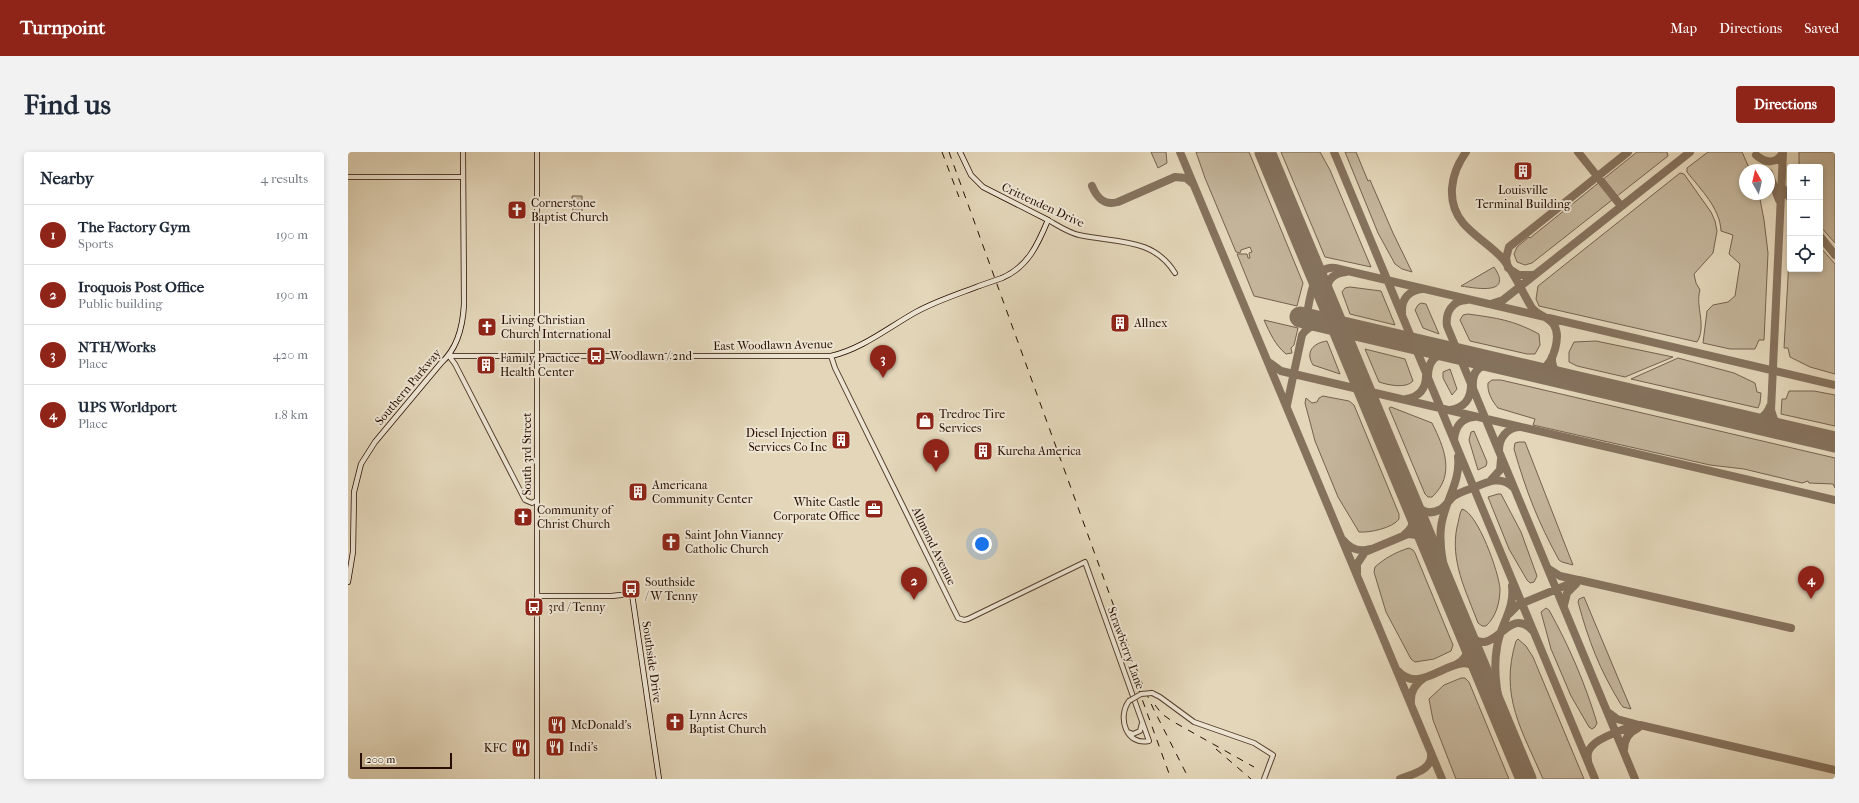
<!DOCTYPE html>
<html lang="en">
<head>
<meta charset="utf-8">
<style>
  body { margin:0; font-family:"IM FELL French Canon",serif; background:#f2f2f3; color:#1f2937 }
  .controls { position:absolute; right:12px; top:12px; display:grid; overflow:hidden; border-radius:4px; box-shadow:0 2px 6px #0003 }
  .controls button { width:36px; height:36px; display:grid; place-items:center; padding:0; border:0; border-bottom:1px solid #e0e1e3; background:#fff; color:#1f2937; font:20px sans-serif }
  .compass { position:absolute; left:1391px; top:12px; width:36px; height:36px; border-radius:50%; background:#fff; box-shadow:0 2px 6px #0003; rotate:352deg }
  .scale { position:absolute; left:12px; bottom:10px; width:92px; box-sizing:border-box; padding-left:4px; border:2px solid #270e01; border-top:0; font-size:11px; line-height:14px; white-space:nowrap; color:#270e01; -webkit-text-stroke:3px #ede4d2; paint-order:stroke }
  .you { position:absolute; left:634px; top:392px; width:14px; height:14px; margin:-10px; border:3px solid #fff; border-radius:50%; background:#1a73e8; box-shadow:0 0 0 6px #1a73e833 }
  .badge { display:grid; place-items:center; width:26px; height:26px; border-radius:50%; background:#8f2418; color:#fff; font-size:13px; font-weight:700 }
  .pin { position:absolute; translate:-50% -33px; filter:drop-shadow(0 1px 2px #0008) }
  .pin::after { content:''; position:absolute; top:21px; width:14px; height:12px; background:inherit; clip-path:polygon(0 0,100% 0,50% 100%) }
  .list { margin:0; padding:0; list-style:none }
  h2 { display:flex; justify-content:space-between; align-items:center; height:52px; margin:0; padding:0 16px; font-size:17px }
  h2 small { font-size:13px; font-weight:400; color:#747a83 }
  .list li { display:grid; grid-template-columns:26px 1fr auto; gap:12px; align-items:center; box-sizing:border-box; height:60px; padding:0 16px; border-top:1px solid #e0e1e3 }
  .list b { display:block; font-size:15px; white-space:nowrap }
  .list p { margin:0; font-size:13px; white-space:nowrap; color:#747a83 }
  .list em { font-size:13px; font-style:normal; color:#747a83 }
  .icon { flex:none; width:22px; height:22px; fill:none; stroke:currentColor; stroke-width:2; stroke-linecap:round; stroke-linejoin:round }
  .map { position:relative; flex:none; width:1487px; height:627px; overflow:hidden; border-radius:4px }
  header { display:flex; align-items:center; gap:24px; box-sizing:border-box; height:56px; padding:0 20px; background:#8f2418; color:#fff }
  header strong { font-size:19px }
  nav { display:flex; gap:22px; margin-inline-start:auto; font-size:14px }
  .intro { display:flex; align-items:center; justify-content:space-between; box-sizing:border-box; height:96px; padding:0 24px }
  h1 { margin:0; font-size:28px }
  .button { padding:10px 18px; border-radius:4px; background:#8f2418; color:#fff; font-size:14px; font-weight:700 }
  main { display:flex; gap:24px; padding:0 24px }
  aside { flex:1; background:#fff; border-radius:4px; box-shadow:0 2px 6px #0003 }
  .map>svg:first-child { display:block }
</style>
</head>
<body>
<header>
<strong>Turnpoint</strong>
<nav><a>Map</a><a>Directions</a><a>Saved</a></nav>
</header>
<div class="intro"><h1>Find us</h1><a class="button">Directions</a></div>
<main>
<aside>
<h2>Nearby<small>4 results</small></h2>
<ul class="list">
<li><span class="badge">1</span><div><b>The Factory Gym</b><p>Sports</p></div><em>190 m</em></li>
<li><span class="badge">2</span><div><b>Iroquois Post Office</b><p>Public building</p></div><em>190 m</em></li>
<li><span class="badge">3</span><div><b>NTH/Works</b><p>Place</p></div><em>420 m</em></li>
<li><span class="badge">4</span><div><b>UPS Worldport</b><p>Place</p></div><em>1.8 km</em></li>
</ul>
</aside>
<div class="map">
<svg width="1487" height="627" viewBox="0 0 1487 627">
  <rect width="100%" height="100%" fill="#e3d6b9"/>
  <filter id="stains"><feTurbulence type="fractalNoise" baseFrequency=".005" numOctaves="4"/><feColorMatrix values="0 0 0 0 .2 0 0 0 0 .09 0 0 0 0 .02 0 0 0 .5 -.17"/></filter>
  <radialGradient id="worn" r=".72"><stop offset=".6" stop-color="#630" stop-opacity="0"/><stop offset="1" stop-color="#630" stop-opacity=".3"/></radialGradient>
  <path fill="#c3b49a" stroke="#75614e" d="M803,0H818L819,11L810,16Z
    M848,0H901L955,131L949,154L906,144L889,102H899L900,106H902L901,101L904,100L902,95L893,98L892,101L888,100L857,26Z
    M933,0H972L982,18L1023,115L977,105Z
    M997,0H1008L1020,29L1022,28L1045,81L1064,120L1054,117L1047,112L1030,81Z
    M1289,0H1319L1320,4L1184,111L1177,113L1169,110L1166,102L1169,95L1181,85L1182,86Z
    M1360,0H1394L1402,18H1397V42H1411L1416,68L1420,101L1416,188H1411L1407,197H1382L1355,191L1359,159L1365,153L1380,150L1387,144L1392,112L1381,102L1385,83L1373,79C1372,56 1353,38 1339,20V16Z
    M1451,0H1487V91L1472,74V15H1451Z
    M1332,21L1336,22L1363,60L1367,69L1369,79L1365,101L1346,122L1348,131L1352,138C1347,154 1359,174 1349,190L1191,154L1188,147L1190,134Z
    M224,44H234V59H225Z
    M1472,95L1487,112V222L1462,215L1442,205L1440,196H1436L1441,108L1442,105V117H1472Z
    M1146,115C1166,144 1127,136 1113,134Z
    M1002,135L1033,139L1047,173L1002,162L994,140L997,136Z
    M1073,151L1078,152L1091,182L1075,176L1067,158L1070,153Z
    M1120,162C1149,166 1165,168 1191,182L1192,193L1187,202H1179L1122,189L1112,168L1115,163Z
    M916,168L950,176L946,193L943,196L944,201L938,202C927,193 922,181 916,168Z
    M979,189L992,222L965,213C957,200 965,191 979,189Z
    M1248,189L1325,205L1277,225L1229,214L1221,210V200L1226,190Z
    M1017,197L1057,207L1065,229C1058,237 1040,233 1031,230Z
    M1330,206L1386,221L1407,231L1409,240L1413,241L1412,251L1410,256L1283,227Z
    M1102,217L1109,237L1104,243L1095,226V220Z
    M1144,228H1153L1487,306V336L1485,332L1461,331L1460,329L1454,331L1396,317L1362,313L1185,273L1187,267L1150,256C1144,249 1139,240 1140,231Z
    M1441,239H1466L1487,243V274L1433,262L1434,247H1438Z
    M975,244L1001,249L1006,253L1051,362V367C1045,376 1021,381 1011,380L990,345L967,289L957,251L958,246L964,251L969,250L971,246Z
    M1043,255L1084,271C1096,295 1108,323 1084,345H1080L1077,342L1041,256Z
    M1126,279L1139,310L1138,314L1130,318L1121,288L1123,280Z
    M1171,290H1177L1225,413L1214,410L1211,408C1190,370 1178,339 1166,297L1167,291Z
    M1150,342H1153L1173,380L1189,424L1186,430L1182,431L1179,428L1161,397L1140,345Z
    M1114,357C1130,361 1151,421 1152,437C1152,450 1148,465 1138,474H1134L1130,471C1118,439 1102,409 1109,375C1111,369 1111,362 1114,357Z
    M1061,396L1065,398L1067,401L1105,493L1103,499L1086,507L1067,510L1063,507L1038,460L1026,420L1027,415C1037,406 1048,400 1061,396Z
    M1236,445L1283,557L1275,555L1272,551C1251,516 1241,490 1230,450L1231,447Z
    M1198,456L1201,458C1221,494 1237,531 1249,571L1247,575L1244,577L1241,575L1223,544L1203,497L1193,460Z
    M1170,487L1178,494L1185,505L1236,627H1195C1174,578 1151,544 1168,489Z
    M1113,526H1117L1121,530L1161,627H1108L1085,568L1081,547L1096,533Z"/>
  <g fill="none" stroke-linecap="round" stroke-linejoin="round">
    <path stroke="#85725d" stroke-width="8" d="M832,0L1094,627
      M918,0L930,30
      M986,0L1247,627
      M1118,0C1103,21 1097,49 1115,71C1126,84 1142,93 1154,106C1166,120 1174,140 1184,156C1190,164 1200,164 1206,173C1213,184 1206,211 1194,217C1187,220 1180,218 1172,217
      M1230,0L1273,54
      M1435,0L1423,258L1427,271L1442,280
      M1408,3C1417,11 1429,13 1435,0
      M1421,21L1431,48
      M744,34C749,46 756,54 770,50L827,25L838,26L845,32
      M1433,34L1442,46
      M1472,84L1487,103
      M1185,123H1171L1160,116L1158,106L1161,95L1280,0
      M1119,148C1105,148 1097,160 1099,174L1287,627
      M1143,152L1155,148L1342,0
      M1054,161C1053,147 1061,138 1075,137
      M958,167C962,150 963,113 987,116L1487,233
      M988,167C981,149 969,123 998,120
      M1064,187L1071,192L1100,199
      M1204,205C1203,220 1213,225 1225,229
      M922,211L933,219L1487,348
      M1080,225C1080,191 1111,203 1131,208
      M1125,236C1122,202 1156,214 1175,218
      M1058,247C1071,245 1078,237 1078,224
      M939,253L954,183C966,165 985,174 1003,178
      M1102,258C1116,256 1123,247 1123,233
      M1392,268C1406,270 1417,268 1422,254
      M1106,288C1107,275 1113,266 1126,265
      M1151,298C1151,286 1159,276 1171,275
      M1110,305C1113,330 1096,350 1093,375C1088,418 1117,478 1134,518
      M1052,321C1058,337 1068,371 1093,357C1098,354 1101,348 1106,344C1112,340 1119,338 1125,336C1139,330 1152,323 1165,335
      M1143,328L1152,318L1153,307
      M1056,383C1067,375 1068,363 1063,351
      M995,388C1002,397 1012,400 1022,397
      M1201,417L1212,424L1230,428
      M1009,422V412L1017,400L1060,382L1069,383L1078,389L1092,421
      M1164,434C1167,457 1152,473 1149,495C1141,540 1162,586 1179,627
      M1216,453L1219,441L1228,432
      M1161,462L1170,453L1231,428L1443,476
      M1119,481C1146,512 1159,451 1184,478
      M1109,512C1118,507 1122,499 1120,488
      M1050,519C1075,547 1109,492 1132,519C1139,527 1142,541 1146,551
      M1063,551C1062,540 1067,532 1076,526
      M1261,561L1269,567L1291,573
      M1276,598C1276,587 1281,580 1290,576
      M1240,608C1239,603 1240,598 1244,594C1250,586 1282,574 1292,573L1487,618
      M1052,627C1065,622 1085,618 1083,601"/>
    <path stroke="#85725d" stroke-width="21" d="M917,0L1178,627
      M952,165L1487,290"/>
    <defs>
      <path id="tertiary" d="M0,25H115
        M700,68C709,73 721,81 731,83C767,91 805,85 827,121
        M101,204L107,212L177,348L184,351L189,348
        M483,204L487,216L610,466L616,468L620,467L737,410L801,589C778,594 769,565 781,549
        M804,541L812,545L846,570L906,591L925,603L916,627
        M780,580L785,582L792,579L794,571
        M189,627V444"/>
      <path id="secondary" d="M189,0V444H263L284,442L311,627
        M612,0L623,23L635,35L700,68C690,92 680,115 654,126
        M101,204H483C514,197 541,175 568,160C588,149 610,142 631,134
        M0,430L5,400L6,340L13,312L27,290L93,211C109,197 115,173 116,152L115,0"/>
    </defs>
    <use href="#tertiary" stroke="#56402f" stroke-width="6"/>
    <use href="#secondary" stroke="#270e01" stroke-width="6"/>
    <use href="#tertiary" stroke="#ede4d2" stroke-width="4"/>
    <use href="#secondary" stroke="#ede4d2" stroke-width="4.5"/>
    <path stroke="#270e01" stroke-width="1" stroke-dasharray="7 7" stroke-linecap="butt" d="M594,0L611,45
      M601,0L793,529L805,556L841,627
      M785,522L823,627
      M807,553L814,562L824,569L906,615
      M868,597L903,627"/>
    <defs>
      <path id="tertiary-bridge" d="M781,549L793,542L804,541"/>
      <path id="secondary-bridge" d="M631,134L654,126"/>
    </defs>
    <use href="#tertiary-bridge" stroke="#56402f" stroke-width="6" stroke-linecap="butt"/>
    <use href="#secondary-bridge" stroke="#270e01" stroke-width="6" stroke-linecap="butt"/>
    <use href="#tertiary-bridge" stroke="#ede4d2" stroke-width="4"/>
    <use href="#secondary-bridge" stroke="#ede4d2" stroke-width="4.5"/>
  </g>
  <defs>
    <symbol id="building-square" viewBox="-11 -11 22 22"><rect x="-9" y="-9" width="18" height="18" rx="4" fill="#8f2418" stroke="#ede4d2"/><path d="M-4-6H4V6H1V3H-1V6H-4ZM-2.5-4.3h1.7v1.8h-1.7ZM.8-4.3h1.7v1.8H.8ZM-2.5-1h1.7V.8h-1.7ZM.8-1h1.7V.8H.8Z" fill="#fff"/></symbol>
    <symbol id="church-square" viewBox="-11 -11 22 22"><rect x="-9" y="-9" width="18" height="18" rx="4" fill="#8f2418" stroke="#ede4d2"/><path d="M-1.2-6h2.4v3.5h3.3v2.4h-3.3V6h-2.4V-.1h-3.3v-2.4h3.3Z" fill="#fff"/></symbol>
    <symbol id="bus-square" viewBox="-11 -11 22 22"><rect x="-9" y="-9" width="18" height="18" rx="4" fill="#8f2418" stroke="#ede4d2"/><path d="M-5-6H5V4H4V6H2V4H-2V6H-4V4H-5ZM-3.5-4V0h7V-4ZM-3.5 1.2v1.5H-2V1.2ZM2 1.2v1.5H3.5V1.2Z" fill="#fff"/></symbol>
    <symbol id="shop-square" viewBox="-11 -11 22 22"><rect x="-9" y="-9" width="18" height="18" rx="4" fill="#8f2418" stroke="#ede4d2"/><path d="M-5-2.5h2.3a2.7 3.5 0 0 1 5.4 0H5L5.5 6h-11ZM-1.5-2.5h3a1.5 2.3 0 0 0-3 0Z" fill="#fff"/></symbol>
    <symbol id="office-square" viewBox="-11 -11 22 22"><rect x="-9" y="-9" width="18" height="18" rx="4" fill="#8f2418" stroke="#ede4d2"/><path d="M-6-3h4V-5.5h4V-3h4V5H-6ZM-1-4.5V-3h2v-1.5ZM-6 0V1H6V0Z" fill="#fff"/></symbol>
    <symbol id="restaurant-square" viewBox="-11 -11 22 22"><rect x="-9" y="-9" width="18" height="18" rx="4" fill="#8f2418" stroke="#ede4d2"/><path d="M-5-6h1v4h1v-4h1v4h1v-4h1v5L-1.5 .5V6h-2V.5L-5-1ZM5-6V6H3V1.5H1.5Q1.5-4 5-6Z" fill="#fff"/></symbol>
  </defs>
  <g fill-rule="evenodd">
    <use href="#building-square" x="1164" y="8" width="22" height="22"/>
    <use href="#church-square" x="158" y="47" width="22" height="22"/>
    <use href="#building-square" x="761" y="160" width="22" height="22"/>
    <use href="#church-square" x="128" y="164" width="22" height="22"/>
    <use href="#bus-square" x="237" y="193" width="22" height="22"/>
    <use href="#building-square" x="127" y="202" width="22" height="22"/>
    <use href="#shop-square" x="566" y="258" width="22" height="22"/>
    <use href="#building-square" x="482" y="277" width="22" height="22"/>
    <use href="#building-square" x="624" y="288" width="22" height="22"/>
    <use href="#building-square" x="279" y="329" width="22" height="22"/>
    <use href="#office-square" x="515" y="346" width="22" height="22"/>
    <use href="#church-square" x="164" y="354" width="22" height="22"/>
    <use href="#church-square" x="312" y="379" width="22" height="22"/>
    <use href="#bus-square" x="272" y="426" width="22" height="22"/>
    <use href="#bus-square" x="175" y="444" width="22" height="22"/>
    <use href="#church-square" x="316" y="559" width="22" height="22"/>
    <use href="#restaurant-square" x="198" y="562" width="22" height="22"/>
    <use href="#restaurant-square" x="196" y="584" width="22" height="22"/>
    <use href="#restaurant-square" x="162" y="585" width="22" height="22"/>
  </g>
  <g text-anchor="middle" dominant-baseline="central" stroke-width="4" stroke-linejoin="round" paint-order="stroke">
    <g font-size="12" fill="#270e01" stroke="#ede4d2" text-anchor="start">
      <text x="1175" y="38" text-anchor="middle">Louisville<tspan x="1175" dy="14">Terminal Building</tspan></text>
      <text x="183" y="51">Cornerstone<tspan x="183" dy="14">Baptist Church</tspan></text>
      <text x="153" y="168">Living Christian<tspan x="153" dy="14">Church International</tspan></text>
      <text x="786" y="171">Allnex</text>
      <text x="262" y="204">Woodlawn / 2nd</text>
      <text x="152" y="206">Family Practice<tspan x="152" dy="14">Health Center</tspan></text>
      <text x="591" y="262">Tredroc Tire<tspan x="591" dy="14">Services</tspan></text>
      <text x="479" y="281" text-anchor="end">Diesel Injection<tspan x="479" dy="14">Services Co Inc</tspan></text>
      <text x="649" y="299">Kureha America</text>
      <text x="304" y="333">Americana<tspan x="304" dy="14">Community Center</tspan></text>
      <text x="512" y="350" text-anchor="end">White Castle<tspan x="512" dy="14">Corporate Office</tspan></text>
      <text x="189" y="358">Community of<tspan x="189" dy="14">Christ Church</tspan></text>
      <text x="337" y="383">Saint John Vianney<tspan x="337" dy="14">Catholic Church</tspan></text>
      <text x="297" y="430">Southside<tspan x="297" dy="14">/ W Tenny</tspan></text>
      <text x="200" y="455">3rd / Tenny</text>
      <text x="341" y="563">Lynn Acres<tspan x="341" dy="14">Baptist Church</tspan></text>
      <text x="223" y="573">McDonald's</text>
      <text x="221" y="595">Indi's</text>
      <text x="159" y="596" text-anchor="end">KFC</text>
    </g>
    <g font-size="12" fill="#270e01" stroke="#ede4d2">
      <text transform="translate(695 53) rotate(25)">Crittenden Drive</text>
      <text transform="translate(425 193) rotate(-1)">East Woodlawn Avenue</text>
      <text transform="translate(60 235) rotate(-50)">Southern Parkway</text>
      <text transform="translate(179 302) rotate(-90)">South 3rd Street</text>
      <text transform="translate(586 394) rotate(64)">Allmond Avenue</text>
      <text transform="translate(778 496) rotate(70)">Strawberry Lane</text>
      <text transform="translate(304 510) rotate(82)">Southside Drive</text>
    </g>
  </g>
  <rect width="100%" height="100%" filter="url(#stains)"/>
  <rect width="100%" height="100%" fill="url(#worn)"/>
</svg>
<div class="controls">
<button>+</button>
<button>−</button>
<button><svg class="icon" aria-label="locate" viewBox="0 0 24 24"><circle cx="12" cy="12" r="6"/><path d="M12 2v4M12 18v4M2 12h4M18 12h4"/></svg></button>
</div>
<svg class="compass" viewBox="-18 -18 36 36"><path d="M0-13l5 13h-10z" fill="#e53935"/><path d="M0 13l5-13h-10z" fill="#747a83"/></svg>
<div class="scale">200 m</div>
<div class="you"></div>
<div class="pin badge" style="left:588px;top:320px">1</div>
<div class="pin badge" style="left:566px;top:448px">2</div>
<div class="pin badge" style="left:535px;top:226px">3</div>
<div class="pin badge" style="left:1463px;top:447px">4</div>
</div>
</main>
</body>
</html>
